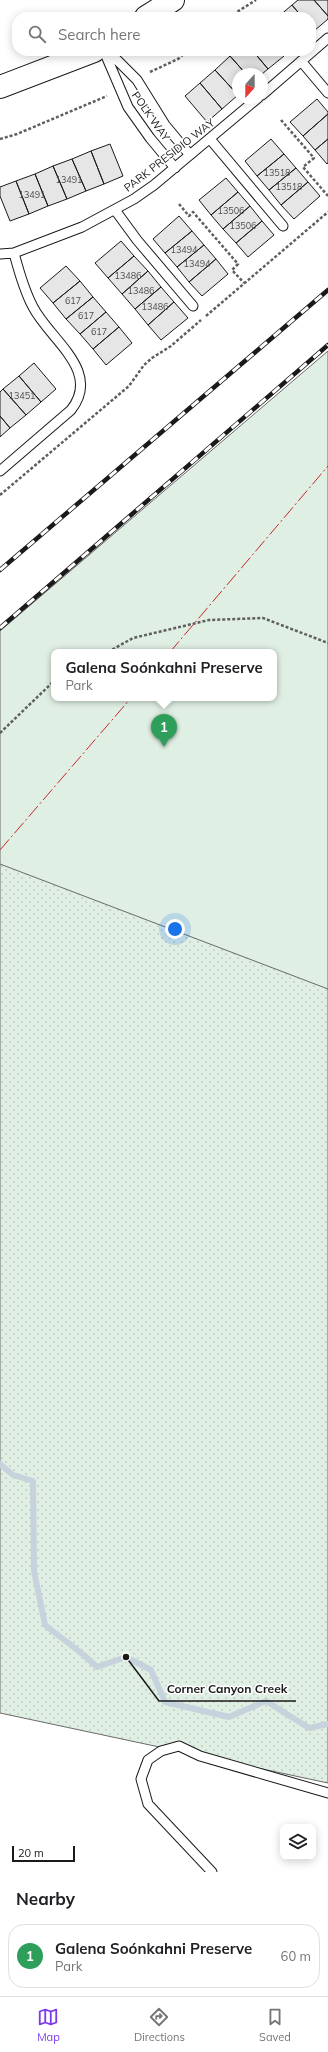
<!DOCTYPE html>
<html lang="en">
<head>
<meta charset="utf-8">
<style>
  body { margin:0; font-family:Mulish,sans-serif; background:#f2f2f2; color:#202124 }
  .controls { position:absolute; right:12px; bottom:12px; display:grid; overflow:hidden; border-radius:8px; box-shadow:0 2px 10px #0003 }
  .controls button { width:36px; height:36px; display:grid; place-items:center; padding:0; border:0; border-bottom:1px solid #e0e0e0; background:#fff; color:#202124; font:20px sans-serif }
  .compass { position:absolute; left:232px; top:68px; width:36px; height:36px; border-radius:50%; background:#fff; box-shadow:0 2px 10px #0003; rotate:201deg }
  .scale { position:absolute; left:12px; bottom:10px; width:63px; box-sizing:border-box; padding-left:4px; border:2px solid #1a1a1a; border-top:0; font-size:11px; line-height:14px; white-space:nowrap; color:#1a1a1a; -webkit-text-stroke:3px #fff; paint-order:stroke }
  .you { position:absolute; left:175px; top:929px; width:14px; height:14px; margin:-10px; border:3px solid #fff; border-radius:50%; background:#1a73e8; box-shadow:0 0 0 6px #1a73e833 }
  .badge { display:grid; place-items:center; width:26px; height:26px; border-radius:50%; background:#7c3aed; color:#fff; font-size:13px; font-weight:700 }
  .pin { position:absolute; translate:-50% -33px; filter:drop-shadow(0 1px 2px #0008) }
  .pin::after { content:''; position:absolute; top:21px; width:14px; height:12px; background:inherit; clip-path:polygon(0 0,100% 0,50% 100%) }
  .popup { position:absolute; left:51px; top:649px; width:226px; height:52px; box-sizing:border-box; display:grid; place-content:center; border-radius:8px; background:#fff; filter:drop-shadow(0 1px 3px #0005); font-size:13px; white-space:nowrap; color:#757577 }
  .popup b { font-size:15px; color:#202124 }
  .popup::after { content:''; position:absolute; left:50%; top:100%; margin-left:-8px; border:8px solid transparent; border-top-color:#fff }
  .list { margin:0; padding:0; list-style:none }
  h2 { display:flex; justify-content:space-between; align-items:center; height:52px; margin:0; padding:0 16px; font-size:17px }
  h2 small { font-size:13px; font-weight:400; color:#757577 }
  .list li { display:grid; grid-template-columns:26px 1fr auto; gap:12px; align-items:center; box-sizing:border-box; height:64px; margin:0 8px 8px; padding:0 8px; border:1px solid #e0e0e0; border-radius:16px }
  .list b { display:block; font-size:15px; white-space:nowrap }
  .list p { margin:0; font-size:13px; white-space:nowrap; color:#757577 }
  .list em { font-size:13px; font-style:normal; color:#757577 }
  .icon { flex:none; width:22px; height:22px; fill:none; stroke:currentColor; stroke-width:2; stroke-linecap:round; stroke-linejoin:round }
  .map { position:relative; flex:none; width:328px; height:1872px; overflow:hidden }
  .search { position:absolute; background:#fff; box-shadow:0 2px 10px #0003; left:12px; right:12px; top:12px; height:44px; display:flex; align-items:center; gap:10px; box-sizing:border-box; padding:0 14px; border-radius:16px; color:#757577; font-size:15px }
  .sheet { height:124px; background:#fff }
  nav { display:flex; justify-content:space-around; align-items:center; box-sizing:border-box; height:56px; border-top:1px solid #e0e0e0; background:#fff; font-size:11px; color:#757577 }
  nav a { display:grid; justify-items:center; gap:2px }
  nav .on { color:#7c3aed }
  .map>svg:first-child { display:block }
</style>
</head>
<body>
<div class="map">
<svg width="328" height="1872" viewBox="0 0 328 1872">
  <defs>
    <pattern id="grass-dots" width="8" height="8" patternUnits="userSpaceOnUse"><rect width="8" height="8" fill="#e0efe3"/><path d="M2 2h.1M6 6h.1" fill="none" stroke="#c0ccc2" stroke-width="1.8" stroke-linecap="round"/></pattern>
  </defs>
  <rect width="100%" height="100%" fill="#fff"/>
  <path fill="url(#grass-dots)" stroke="#6a6a6a" d="M328,455V1783L0,1713V743L54,698H274V652Z"/>
  <path fill="#e0efe3" stroke="#6a6a6a" fill-rule="evenodd" d="M328,351V989L0,864V631ZM54,652H274V698H54Z"/>
  <g fill="none" stroke-linecap="round" stroke-linejoin="round">
    <path stroke="#c6d2dc" stroke-width="6" d="M0,1464L13,1475L33,1481L34,1571L45,1625L85,1656L97,1667L126,1657L151,1670L165,1702L229,1717L266,1701L309,1728L328,1724"/>
  </g>
  <path fill="#e6e6e6" stroke="#1a1a1a" d="M298,0H314L328,16V19L314,31L311,27V17H302L292,5Z
    M314,0H328V16Z
    M292,5L302,17H278Z
    M237,51H253L268,69L262,74H246L230,56Z
    M253,51H279L284,56L268,69Z
    M230,56L246,74H238V95L215,70Z
    M215,70L238,95L222,109L200,83Z
    M200,83L222,109L207,122L185,96Z
    M317,99L328,112V114L303,136L290,122Z
    M328,114V139L315,150L303,136Z
    M271,139L284,154L257,176L245,161Z
    M328,139V163L327,164L315,150Z
    M110,144L123,176L104,184L91,151Z
    M91,151L104,184L86,191L72,159Z
    M284,154L296,168L269,190L257,176Z
    M72,159L86,191L67,199L53,166Z
    M53,166L67,199L48,206L35,174Z
    M296,168L308,182L281,205L269,190Z
    M35,174L48,206L29,214L16,181Z
    M226,178L238,192L211,215L199,200Z
    M16,181L29,214L10,221L0,196V187Z
    M308,182L320,196L294,219L281,205Z
    M238,192L250,206L223,229L211,215Z
    M250,206L262,221L236,243L223,229Z
    M179,216L192,231L165,253L153,239Z
    M262,221L274,235L248,257L236,243Z
    M192,231L204,245L177,267L165,253Z
    M121,241L134,256L108,278L95,263Z
    M204,245L216,259L189,282L177,267Z
    M134,256L148,271L122,294L108,278Z
    M216,259L228,274L202,296L189,282Z
    M66,266L80,281L53,303L40,288Z
    M148,271L161,287L135,309L122,294Z
    M80,281L93,297L66,319L53,303Z
    M161,287L174,302L148,325L135,309Z
    M93,297L106,312L80,334L66,319Z
    M174,302L188,318L161,340L148,325Z
    M106,312L119,327L93,349L80,334Z
    M119,327L132,343L106,365L93,349Z
    M34,363L56,389L41,402L19,376Z
    M19,376L41,402L26,415L3,389Z
    M3,389L26,415L10,428L0,416V392Z
    M0,416L10,428L0,437Z"/>
  <g fill="none" stroke-linecap="round" stroke-linejoin="round">
    <defs>
      <path id="lane" d="M104,51L128,107L150,138L175,168
        M108,51L137,80L165,125L190,155
        M301,61L328,93
        M262,95L328,38
        M210,139L283,226
        M115,210L137,240L193,306
        M0,254L14,253L82,227L134,199L154,185L258,98
        M0,471L71,410C102,371 50,340 33,307C24,290 19,272 14,253
        M212,1872L148,1804L141,1779L148,1760L161,1751L179,1746L200,1756L328,1793"/>
      <path id="secondary" d="M146,17L173,0
        M0,87L94,51"/>
    </defs>
    <use href="#lane" stroke="#1a1a1a" stroke-width="11"/>
    <use href="#secondary" stroke="#1a1a1a" stroke-width="24"/>
    <path stroke="#5f5f5f" stroke-width="2.5" stroke-dasharray="3 2" stroke-linecap="butt" d="M229,17L256,0
      M150,72L178,59L187,51
      M281,120L314,158L303,167L328,196
      M0,139L17,134L107,96
      M179,204L189,216L193,212L238,264L232,270L244,283
      M206,316L328,212
      M0,495L129,386L144,365L152,358L171,346L201,320
      M108,652L133,638L209,620L263,618L328,643
      M0,733L54,681"/>
    <use href="#lane" stroke="#fff" stroke-width="9"/>
    <use href="#secondary" stroke="#fff" stroke-width="22"/>
    <defs>
      <path id="rail" d="M0,570L328,290
        M0,628L328,345"/>
    </defs>
    <use href="#rail" stroke="#1a1a1a" stroke-width="4.5"/>
    <use href="#rail" stroke="#fff" stroke-width="3" stroke-dasharray="9" stroke-linecap="butt"/>
    <path stroke="#c62828" stroke-width="1" stroke-dasharray="14 3 2 3" stroke-linecap="butt" d="M170,652L328,466
      M0,850L131,698"/>
  </g>
  <g text-anchor="middle" dominant-baseline="central" stroke-width="3" stroke-linejoin="round" paint-order="stroke">
    <g font-size="9" fill="#4d4d4d">
      <text x="277" y="172">13518</text>
      <text x="69" y="179">13491</text>
      <text x="289" y="186">13518</text>
      <text x="32" y="194">13491</text>
      <text x="231" y="210">13506</text>
      <text x="243" y="225">13506</text>
      <text x="184" y="249">13494</text>
      <text x="197" y="263">13494</text>
      <text x="128" y="275">13486</text>
      <text x="141" y="290">13486</text>
      <text x="73" y="300">617</text>
      <text x="155" y="306">13486</text>
      <text x="86" y="315">617</text>
      <text x="99" y="331">617</text>
      <text x="22" y="395">13451</text>
    </g>
    <g font-size="11" fill="#1a1a1a" stroke="#fff">
      <text transform="translate(151 116) rotate(55)">POLK WAY</text>
      <text transform="translate(169 155) rotate(-38)">PARK PRESIDIO WAY</text>
    </g>
  </g>
  <path fill="none" stroke="#1a1a1a" stroke-width="1.5" d="M126 1657L159 1701H296"/>
  <circle fill="#1a1a1a" stroke="#fff" stroke-width="1.5" cx="126" cy="1657" r="4"/>
  <g font-size="12" text-anchor="middle" font-weight="bold" fill="#1a1a1a" stroke="#fff" stroke-width="3" stroke-linejoin="round" paint-order="stroke">
    <text x="227" y="1693">Corner Canyon Creek</text>
  </g>
</svg>
<div class="controls">
<button><svg class="icon" aria-label="layers" viewBox="0 0 24 24"><path d="M12 4l9 5-9 5-9-5zM3 14l9 5 9-5"/></svg></button>
</div>
<svg class="compass" viewBox="-18 -18 36 36"><path d="M0-13l5 13h-10z" fill="#e53935"/><path d="M0 13l5-13h-10z" fill="#757577"/></svg>
<div class="scale">20 m</div>
<div class="you"></div>
<div class="pin badge" style="left:164px;top:747px;background:#2e9e5b">1</div>
<div class="popup"><b>Galena Soónkahni Preserve</b>Park</div>
<div class="search"><svg class="icon" aria-label="search" viewBox="0 0 24 24"><circle cx="10" cy="10" r="6"/><path d="M15 15l6 6"/></svg>Search here</div>
</div>
<section class="sheet">
<h2>Nearby<small></small></h2>
<ul class="list">
<li><span class="badge" style="background:#2e9e5b">1</span><div><b>Galena Soónkahni Preserve</b><p>Park</p></div><em>60 m</em></li>
</ul>
</section>
<nav>
<a class="on"><svg class="icon" aria-label="map" viewBox="0 0 24 24"><path d="M3 6l6-2 6 2 6-2v14l-6 2-6-2-6 2zM9 4v14M15 6v14"/></svg>Map</a>
<a><svg class="icon" aria-label="directions" viewBox="0 0 24 24"><path d="M12 3l9 9-9 9-9-9zM9 14v-3h6M13 9l2 2-2 2"/></svg>Directions</a>
<a><svg class="icon" aria-label="saved" viewBox="0 0 24 24"><path d="M7 4h10v16l-5-4-5 4z"/></svg>Saved</a>
</nav>
</body>
</html>
